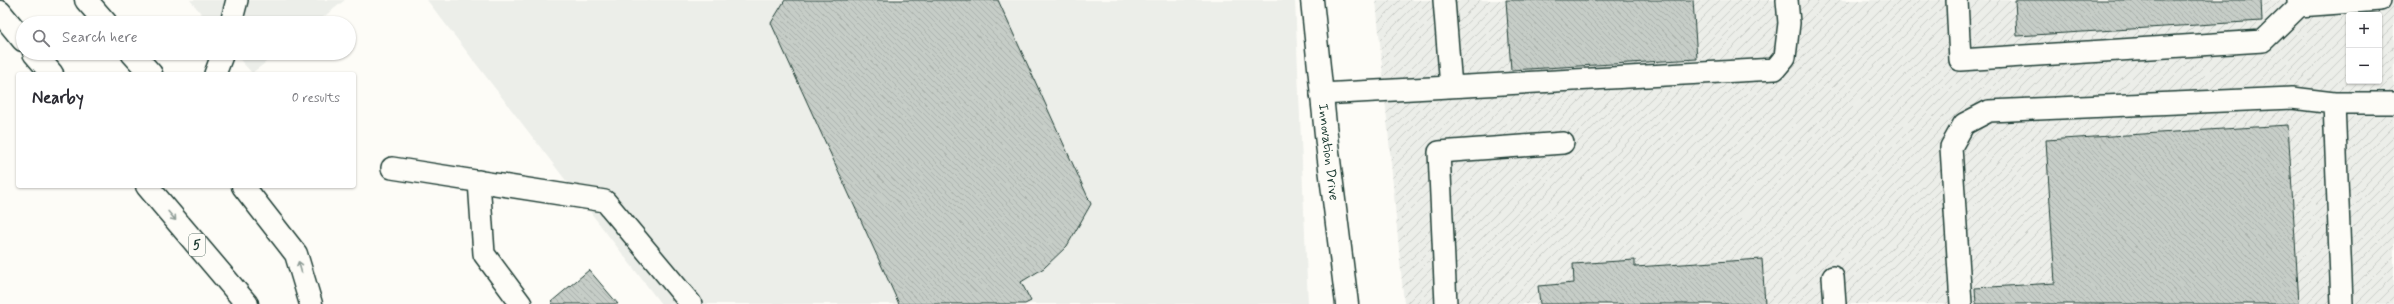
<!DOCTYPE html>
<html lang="en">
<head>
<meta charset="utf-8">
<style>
  body { margin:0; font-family:Mynerve,sans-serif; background:#f2f2f3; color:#2b2b33 }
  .controls { position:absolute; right:12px; top:12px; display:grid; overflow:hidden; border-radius:4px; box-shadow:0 1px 3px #0004 }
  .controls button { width:36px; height:36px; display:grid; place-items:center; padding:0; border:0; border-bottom:1px solid #e1e1e2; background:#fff; color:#2b2b33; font:20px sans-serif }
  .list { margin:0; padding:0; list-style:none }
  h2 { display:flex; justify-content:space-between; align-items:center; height:52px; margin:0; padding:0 16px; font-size:17px }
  h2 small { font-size:13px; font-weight:400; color:#7c7c81 }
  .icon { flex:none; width:22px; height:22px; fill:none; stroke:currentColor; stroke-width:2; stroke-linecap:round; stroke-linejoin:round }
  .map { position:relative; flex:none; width:2394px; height:304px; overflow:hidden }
  .search { position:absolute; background:#fff; box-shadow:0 1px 3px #0004; left:16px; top:16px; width:340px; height:44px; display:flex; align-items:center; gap:10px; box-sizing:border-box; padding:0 14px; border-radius:22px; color:#7c7c81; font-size:15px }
  .panel { position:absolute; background:#fff; box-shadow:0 1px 3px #0004; left:16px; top:72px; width:340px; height:116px; border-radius:4px }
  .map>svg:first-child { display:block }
</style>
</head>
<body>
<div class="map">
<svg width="2394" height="304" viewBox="0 0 2394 304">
  <defs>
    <pattern id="industrial-furrows" width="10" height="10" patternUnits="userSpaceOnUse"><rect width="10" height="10" fill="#eceee9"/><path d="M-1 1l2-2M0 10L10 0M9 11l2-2" fill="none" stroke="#cacdc8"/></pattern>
    <pattern id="building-back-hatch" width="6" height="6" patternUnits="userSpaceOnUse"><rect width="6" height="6" fill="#c6cdc7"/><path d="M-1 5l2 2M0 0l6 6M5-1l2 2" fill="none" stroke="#aab1ac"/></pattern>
  </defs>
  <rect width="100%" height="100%" fill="#fdfcf7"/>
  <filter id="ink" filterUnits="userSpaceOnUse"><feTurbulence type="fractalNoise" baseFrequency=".025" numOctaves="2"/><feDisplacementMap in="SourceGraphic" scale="8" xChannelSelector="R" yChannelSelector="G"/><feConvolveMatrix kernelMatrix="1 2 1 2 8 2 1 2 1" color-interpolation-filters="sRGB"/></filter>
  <g filter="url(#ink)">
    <path fill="#eceee9" d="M190,0H345L316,23H209Z
      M427,0H1295L1308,304H661Z
      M234,53H278L252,73Z"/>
    <path fill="url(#industrial-furrows)" fill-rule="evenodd" d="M1376,0H2394V304H1404ZM2349,15H2379V81H2349Z"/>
    <path fill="url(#building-back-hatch)" stroke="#1f3d34" d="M785,0H998L1091,204L1067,246L1044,268L1021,282L1031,301L1025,304H899L771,23Z
      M1506,0H1693L1697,59L1511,70Z
      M2015,0H2261L2262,21L2017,36Z
      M2288,125L2299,304H1976L1975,288L2055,283L2046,140Z
      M1762,259L1765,304H1540L1538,286L1574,283L1573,264L1635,260V267Z
      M589,270L618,304H553L551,302Z"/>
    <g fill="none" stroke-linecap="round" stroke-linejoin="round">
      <defs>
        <path id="lane" d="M1444,0L1451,87
          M1957,0L1960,60L2263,41L2299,6
          M2298,0L2299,6L2380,0
          M231,23L237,0
          M215,74L223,53
          M1321,94L1775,69L1785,57L1789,23L1787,0
          M2334,103L2342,304
          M392,168L605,201L691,304
          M479,181L484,254L521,304
          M1833,277L1835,304
          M1446,304L1439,152L1563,143
          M1961,304L1951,147L1964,124L1989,111L2292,98L2334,103H2394"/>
        <g id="street">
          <path id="s1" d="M1312,0L1327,144L1347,304"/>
        </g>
        <path id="primary" d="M86,0L106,23
          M0,12L23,40
          M34,53L52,74
          M132,53L151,74
          M147,186L247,304
          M243,186L296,254L311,304"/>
      </defs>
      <use href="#lane" stroke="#1f3d34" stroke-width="24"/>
      <use href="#street" stroke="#1f3d34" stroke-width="25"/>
      <use href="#primary" stroke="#1f3d34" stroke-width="25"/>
      <use href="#lane" stroke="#fdfcf7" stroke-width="21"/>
      <use href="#street" stroke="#fdfcf7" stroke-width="22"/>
      <use href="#primary" stroke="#fdfcf7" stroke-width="22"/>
    </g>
    <defs><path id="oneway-shaft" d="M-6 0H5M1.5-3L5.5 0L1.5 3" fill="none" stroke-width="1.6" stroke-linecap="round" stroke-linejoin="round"/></defs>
    <g stroke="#8e9c96">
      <use href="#oneway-shaft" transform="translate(172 216) rotate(50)"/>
      <use href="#oneway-shaft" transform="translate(300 267) rotate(-106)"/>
    </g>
  </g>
  <g text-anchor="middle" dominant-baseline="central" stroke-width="3" stroke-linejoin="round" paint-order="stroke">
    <rect fill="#fdfcf7" stroke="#62766e" stroke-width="1" x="189" y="234" width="16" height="22" rx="3"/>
    <g font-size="13" font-weight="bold" fill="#1f3d34">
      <text x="197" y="245">5</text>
    </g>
    <g font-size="14" fill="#1f3d34" stroke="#fdfcf7">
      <text stroke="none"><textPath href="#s1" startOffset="153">Innovation Drive</textPath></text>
    </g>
  </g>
</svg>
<div class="controls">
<button>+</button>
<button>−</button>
</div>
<div class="search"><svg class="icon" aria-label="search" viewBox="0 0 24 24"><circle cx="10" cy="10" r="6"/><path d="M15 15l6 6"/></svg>Search here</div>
<section class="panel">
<h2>Nearby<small>0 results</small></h2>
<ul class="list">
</ul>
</section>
</div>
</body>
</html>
